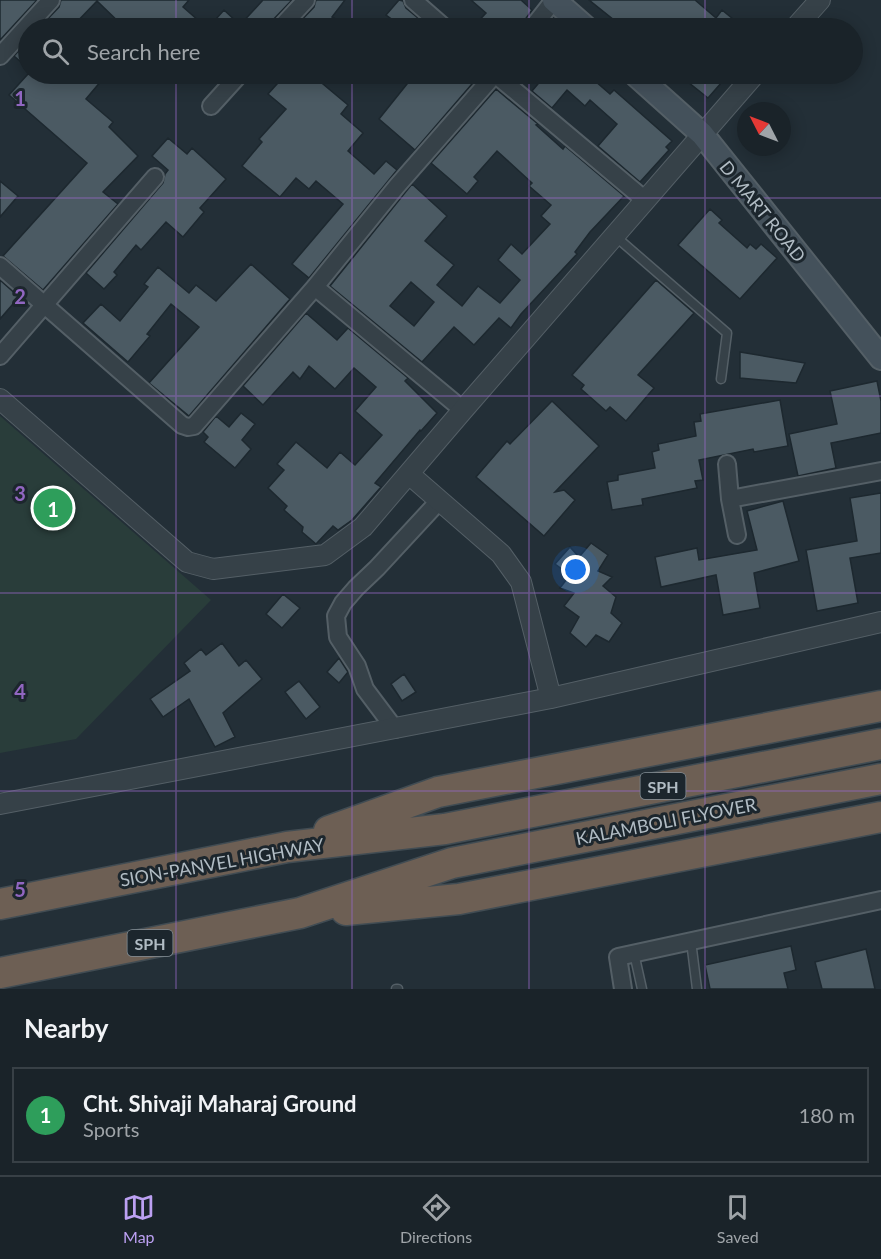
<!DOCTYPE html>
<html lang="en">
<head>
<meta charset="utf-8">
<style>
  body { margin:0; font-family:Lato,sans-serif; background:#272f35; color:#f1f3f6 }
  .compass { position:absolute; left:737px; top:102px; width:54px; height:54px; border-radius:50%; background:#1a2329; box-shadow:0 3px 15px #0003; rotate:312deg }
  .you { position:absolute; left:576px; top:570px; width:21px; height:21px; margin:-15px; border:4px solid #fff; border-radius:50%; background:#1a73e8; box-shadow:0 0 0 9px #1a73e833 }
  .badge { display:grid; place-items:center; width:39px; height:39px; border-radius:50%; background:#bca0f2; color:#fff; font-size:20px; font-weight:700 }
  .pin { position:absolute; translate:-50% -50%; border:3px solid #fff; box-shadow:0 2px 6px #0006 }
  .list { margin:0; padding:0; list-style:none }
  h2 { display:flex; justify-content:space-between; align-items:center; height:78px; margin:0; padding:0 24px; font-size:26px }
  h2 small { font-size:20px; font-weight:400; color:#9fa4a8 }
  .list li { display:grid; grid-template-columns:39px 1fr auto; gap:18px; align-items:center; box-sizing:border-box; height:96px; margin:0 12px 12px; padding:0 12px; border:2px solid #384046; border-radius:0px }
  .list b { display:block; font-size:22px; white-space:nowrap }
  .list p { margin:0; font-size:20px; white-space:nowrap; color:#9fa4a8 }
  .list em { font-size:20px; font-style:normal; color:#9fa4a8 }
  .icon { flex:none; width:33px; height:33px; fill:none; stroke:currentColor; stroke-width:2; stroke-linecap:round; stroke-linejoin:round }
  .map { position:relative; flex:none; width:881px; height:989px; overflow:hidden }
  .search { position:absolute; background:#1a2329; box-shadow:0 3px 15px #0003; left:18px; right:18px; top:18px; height:66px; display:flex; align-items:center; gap:15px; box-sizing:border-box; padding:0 21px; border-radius:33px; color:#9fa4a8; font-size:22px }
  .sheet { height:186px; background:#1a2329 }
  nav { display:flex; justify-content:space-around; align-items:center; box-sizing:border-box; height:84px; border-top:2px solid #384046; background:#1a2329; font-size:16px; color:#9fa4a8 }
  nav a { display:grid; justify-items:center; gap:3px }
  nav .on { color:#bca0f2 }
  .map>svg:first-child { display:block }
</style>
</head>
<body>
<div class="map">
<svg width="881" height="989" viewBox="0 0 881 989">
  <rect width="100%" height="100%" fill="#232f37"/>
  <path fill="#293d3a" d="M0,416L211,600L76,739L0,753Z"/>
  <path fill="#4b5a63" stroke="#1d282f" stroke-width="1.5" fill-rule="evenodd" d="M0,0H37L0,40Z
    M61,0H189L183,7L207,28H125L97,1L71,28H39L59,7Z
    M263,0H292L272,21L270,28H208L224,10L240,25Z
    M316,0H345L332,17L334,18L324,28H294L314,7Z
    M399,0L403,1L406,8L430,28H385L393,20L386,15Z
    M471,0H521L532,10L519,28H472L486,13Z
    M589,0H695L716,18L722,10L744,28H624Z
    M28,40V68L14,56Z
    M28,74H107L86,99L113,122L109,127L138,156L103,192L118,204L43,290L3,256L87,163L9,95Z
    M286,74H311L348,105L341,114L363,133L348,151L374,174L386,161L397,170L309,278L292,264L343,204L316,181L309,189L296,178L280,197L242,166L262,142L259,139L286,109L268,94Z
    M415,74H474L478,77L415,150L379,119Z
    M542,74H587L610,94L614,90L672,141L666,147L669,150L640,182L598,146L617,124L590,100L585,106L567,90L552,108L532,91L538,84L535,82Z
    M678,74H729L708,98Z
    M496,89L538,124L536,125L563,149L565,146L624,196L590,232L575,252L577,254L521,314L511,328L499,318L474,345L454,327L422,362L330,286L412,184L447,216L425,241L454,265L437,285L462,306L478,286L500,303L520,280L498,260L511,244L522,254L550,224L541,216L551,205L529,186L532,183L497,151L474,177L478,181L467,194L431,163ZM411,282L434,302L414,326L390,306Z
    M168,138L187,154L192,148L226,179L200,208L204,212L183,237L166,222L141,250L136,245L114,272L117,275L104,289L86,273L163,183L165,174L168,170L152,156Z
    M0,181L18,196L0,217Z
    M710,209L722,220L719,223L747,248L750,244L756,249L761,244L777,258L740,299L678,245Z
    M251,264L290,299L189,416L149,383L199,327L171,304L147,334L150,336L128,362L83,323L101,304L120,321L148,287L144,284L158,267L189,293L196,285L216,301Z
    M0,280L19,297L0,319Z
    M656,280L694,313L638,375L654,388L626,421L610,407L606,411L581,389L584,385L572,375Z
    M306,313L337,340L348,328L408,378L405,381L437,413L421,431L420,430L375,483L381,487L352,520L338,530L333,526L316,544L302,532L303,527L284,510L287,506L268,488L284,470L277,464L296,442L327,468L340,452L355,465L382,435L355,411L376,387L354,368L335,389L309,366L300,379L293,372L263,405L243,386Z
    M740,352L805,363L796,383L740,378Z
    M877,381L881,401V433L831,443L836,468L798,476L789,434L837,424L830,391Z
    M780,400L788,446L754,452L753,449L699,460L703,480L695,481L697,488L642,499L643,505L612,510L607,482L618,480V475L655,468L652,452L659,450L658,444L696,436L694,422L701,421L700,414Z
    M552,401L599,446L555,492L564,490L575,500L544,536L476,477L507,441L510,444Z
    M241,413L255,424L242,440L251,449L235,468L204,442L208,437L203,432L216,416L229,427Z
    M881,493V553L850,558L858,603L817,611L806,550L857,541L850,498Z
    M783,501L799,561L754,573L760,608L723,615L716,575L661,587L655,557L697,548L699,560L757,550L747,511Z
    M591,543L608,555L598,571L612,577L603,586L616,597L611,613L622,623L609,642L596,635L586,647L570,633L579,617L564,606L574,593L560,588L570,575L555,564L570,547L579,557Z
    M283,594L300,608L282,628L266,614Z
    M222,643L239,666L246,660L262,679L223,713L235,737L215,747L189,699L163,717L150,699L190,671L184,663L201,649L206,655Z
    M339,658L348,672L339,683L327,672Z
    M404,674L416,692L402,701L391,684Z
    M299,681L320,707L306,719L285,692Z
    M791,946L796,970L784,973L788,989H710L705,965Z
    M866,949L875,989H822L815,962Z"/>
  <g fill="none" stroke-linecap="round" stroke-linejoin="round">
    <defs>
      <path id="service" d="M615,236L727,333L721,379
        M691,941L697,989
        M634,953L642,989
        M396,989H398"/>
      <path id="minor" d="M413,0L445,28
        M280,28L306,0
        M532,28L554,0
        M0,56L51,0
        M495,74L645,200
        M211,106L240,74
        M0,266L182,425L188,427L194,426L315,287L397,186L495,74
        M315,287L463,410
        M0,356L155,177
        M727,464L730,499L881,471
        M730,499L737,535
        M395,729L365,689L357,666L338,637L336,616L343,603L356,588L377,568L439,501
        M623,989L618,957L881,900"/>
      <path id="tertiary" d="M795,28L820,0
        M0,399L187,562L213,569L325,555L363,527L463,410L755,74
        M409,474L501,554L521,582L551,698
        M0,804L551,698L881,622"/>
      <path id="secondary" d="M554,0L586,28
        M635,74L702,134L881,358"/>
      <path id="motorway" d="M329,831L438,792L881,706
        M0,904L287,847L445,829L881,744
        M346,910L459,899L881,817
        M0,973L300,913L452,863L881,779"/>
    </defs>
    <use href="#service" stroke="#545f66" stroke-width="11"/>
    <use href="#minor" stroke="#545f66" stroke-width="20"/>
    <use href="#tertiary" stroke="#545f66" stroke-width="22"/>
    <use href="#secondary" stroke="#545f66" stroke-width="26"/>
    <use href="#motorway" stroke="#414c53" stroke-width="33"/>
    <use href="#service" stroke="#364148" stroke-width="8"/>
    <use href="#minor" stroke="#364148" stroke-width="16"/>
    <use href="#tertiary" stroke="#364148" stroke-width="20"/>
    <use href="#secondary" stroke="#44515b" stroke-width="22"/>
    <use href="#motorway" stroke="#6d5f54" stroke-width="30"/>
  </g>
  <path fill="none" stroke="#9166c1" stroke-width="1.5" stroke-opacity="0.55" d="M176,0V28M352,0V28M529,0V28M705,0V28M176,74V989M352,74V989M529,74V989M705,74V989M0,198H881M0,396H881M0,593H881M0,791H881"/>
  <g text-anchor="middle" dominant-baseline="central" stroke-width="6" stroke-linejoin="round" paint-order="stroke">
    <g fill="#1c262d" stroke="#848f97" stroke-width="1.5">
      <rect x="640.5" y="773" width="45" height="26" rx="4.5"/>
      <rect x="127.5" y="930" width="45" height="26" rx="4.5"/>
    </g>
    <g font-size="16" font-weight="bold" fill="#b1bcc4">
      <text x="663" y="786">SPH</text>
      <text x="150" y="943">SPH</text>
    </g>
    <g font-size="18" fill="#b1bcc4" stroke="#1c262d">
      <text transform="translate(763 211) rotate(51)">D MART ROAD</text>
      <text transform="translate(666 821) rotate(-11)">KALAMBOLI FLYOVER</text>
      <text transform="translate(222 862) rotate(-10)">SION-PANVEL HIGHWAY</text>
    </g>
  </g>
  <g font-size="20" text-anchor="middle" font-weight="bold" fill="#9166c1" stroke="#1c262d" stroke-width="6" stroke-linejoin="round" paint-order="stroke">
    <text x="20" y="106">1</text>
    <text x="20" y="304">2</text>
    <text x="20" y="501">3</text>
    <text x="20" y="699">4</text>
    <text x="20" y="897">5</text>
  </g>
</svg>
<svg class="compass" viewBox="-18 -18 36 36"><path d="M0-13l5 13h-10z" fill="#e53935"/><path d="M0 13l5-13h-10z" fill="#9fa4a8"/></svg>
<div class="you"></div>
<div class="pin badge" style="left:53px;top:508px;background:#2e9e5b">1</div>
<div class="search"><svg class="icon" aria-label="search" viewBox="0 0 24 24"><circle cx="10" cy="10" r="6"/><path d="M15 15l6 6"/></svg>Search here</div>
</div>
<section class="sheet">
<h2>Nearby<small></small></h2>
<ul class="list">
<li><span class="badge" style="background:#2e9e5b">1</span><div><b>Cht. Shivaji Maharaj Ground</b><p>Sports</p></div><em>180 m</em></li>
</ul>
</section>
<nav>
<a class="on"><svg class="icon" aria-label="map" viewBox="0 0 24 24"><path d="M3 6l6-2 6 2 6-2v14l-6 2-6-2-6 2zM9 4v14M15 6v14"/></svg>Map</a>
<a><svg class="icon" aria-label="directions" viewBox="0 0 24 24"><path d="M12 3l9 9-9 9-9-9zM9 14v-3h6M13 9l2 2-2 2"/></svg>Directions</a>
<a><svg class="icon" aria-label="saved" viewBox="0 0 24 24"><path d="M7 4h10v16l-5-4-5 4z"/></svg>Saved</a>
</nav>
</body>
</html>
